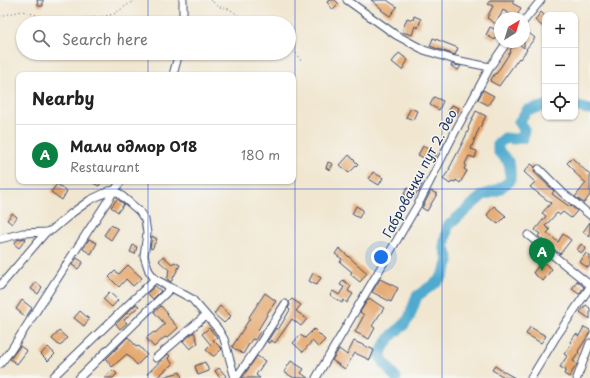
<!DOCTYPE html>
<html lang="en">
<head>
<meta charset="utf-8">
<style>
  body { margin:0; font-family:"Playpen Sans",sans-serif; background:#f6f6f6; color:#222 }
  .controls { position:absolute; right:12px; top:12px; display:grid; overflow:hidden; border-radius:8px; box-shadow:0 1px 3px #0004 }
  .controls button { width:36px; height:36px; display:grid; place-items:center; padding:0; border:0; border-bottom:1px solid #e0e0e0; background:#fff; color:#222; font:20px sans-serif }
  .compass { position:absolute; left:494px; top:12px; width:36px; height:36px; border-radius:50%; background:#fff; box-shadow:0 1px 3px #0004; rotate:38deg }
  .you { position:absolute; left:381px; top:257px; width:14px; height:14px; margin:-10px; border:3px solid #fff; border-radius:50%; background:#1a73e8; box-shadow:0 0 0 6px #1a73e833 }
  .badge { display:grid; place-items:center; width:26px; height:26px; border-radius:50%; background:#0b8043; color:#fff; font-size:13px; font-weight:700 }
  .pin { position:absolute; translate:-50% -33px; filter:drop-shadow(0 1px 2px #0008) }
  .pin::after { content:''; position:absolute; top:21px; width:14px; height:12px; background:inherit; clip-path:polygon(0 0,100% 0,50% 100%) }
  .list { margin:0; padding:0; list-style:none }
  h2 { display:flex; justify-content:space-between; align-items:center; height:52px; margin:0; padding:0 16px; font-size:17px }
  h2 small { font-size:13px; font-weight:400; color:#767676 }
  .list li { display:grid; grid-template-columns:26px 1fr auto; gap:12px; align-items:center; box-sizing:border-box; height:60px; padding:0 16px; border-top:1px solid #e0e0e0 }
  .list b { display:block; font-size:15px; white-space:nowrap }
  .list p { margin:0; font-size:13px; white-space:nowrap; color:#767676 }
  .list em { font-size:13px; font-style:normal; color:#767676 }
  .icon { flex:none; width:22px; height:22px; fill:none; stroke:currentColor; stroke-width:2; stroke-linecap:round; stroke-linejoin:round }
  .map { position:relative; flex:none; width:590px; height:378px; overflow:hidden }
  .search { position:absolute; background:#fff; box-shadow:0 1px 3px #0004; left:16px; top:16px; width:280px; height:44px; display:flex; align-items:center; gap:10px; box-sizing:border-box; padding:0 14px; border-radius:22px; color:#767676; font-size:15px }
  .panel { position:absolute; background:#fff; box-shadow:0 1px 3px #0004; left:16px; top:72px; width:280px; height:112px; border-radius:8px }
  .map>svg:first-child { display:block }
</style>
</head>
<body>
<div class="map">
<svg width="590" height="378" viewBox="0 0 590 378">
  <rect width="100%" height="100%" fill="#f6f6f2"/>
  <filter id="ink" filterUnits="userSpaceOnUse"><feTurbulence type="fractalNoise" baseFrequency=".025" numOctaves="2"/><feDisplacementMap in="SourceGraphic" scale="8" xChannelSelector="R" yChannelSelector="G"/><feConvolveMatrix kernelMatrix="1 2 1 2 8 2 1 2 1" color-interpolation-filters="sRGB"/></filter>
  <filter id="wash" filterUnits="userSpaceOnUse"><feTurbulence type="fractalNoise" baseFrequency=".012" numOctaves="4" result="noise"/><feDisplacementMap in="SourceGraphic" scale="16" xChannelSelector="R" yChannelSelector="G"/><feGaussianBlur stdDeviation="0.9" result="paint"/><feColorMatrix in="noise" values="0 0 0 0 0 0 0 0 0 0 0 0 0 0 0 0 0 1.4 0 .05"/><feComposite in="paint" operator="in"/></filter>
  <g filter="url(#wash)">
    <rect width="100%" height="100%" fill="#f1e7d1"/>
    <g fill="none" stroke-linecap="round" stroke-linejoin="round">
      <path stroke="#50aace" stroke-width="11" d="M575,106L590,110
        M396,378L385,364L380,356L384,346L393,334L403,326L409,318L417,296L437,282L443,275L449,261L444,246L448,226L483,195L496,191L510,181C511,165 511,162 498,151V144L505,138L513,139L523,138L524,129L519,122L527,110L545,106"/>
    </g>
    <g id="blocks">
      <path fill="#e4a569" d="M37,0H43V6H38Z
        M329,0H335L339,4L333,10L327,2Z
        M371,0H387L397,7L390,16L381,10L382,9Z
        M490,0H514L512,3L521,8L516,18L503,10L496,24L487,18L493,6L488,4Z
        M541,12L545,16V24L543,27L535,20Z
        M414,16L421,19L418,28L415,26L412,35L402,32L407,18L413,20Z
        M490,27L499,31L495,40L486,35Z
        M524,29L535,38L526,49L527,50L520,59L519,58L499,86L490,81L495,73L496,74L511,51L510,50L517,42L524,48Z
        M433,38L458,48L455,55L430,46Z
        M399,53L408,60L402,70L392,62Z
        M452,64L454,65L461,66L458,70L451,66Z
        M483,90L494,96L488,105L478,100Z
        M434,97L443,101L439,110L430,105Z
        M452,105L459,108L456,116L448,112Z
        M411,108L417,111L413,120L406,117Z
        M476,111L486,116L477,133L471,149L477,151L475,158L469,156L465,164L466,165L464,169L467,171L460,183L456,180L455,182L452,181L450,184L443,179L450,169H449L463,142L469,129L468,128Z
        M423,146L436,154L432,162L418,155Z
        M349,155L358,164L349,173L340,165Z
        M572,158L590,175V195L584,203L575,197L586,183L574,172L575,171L567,163Z
        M328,162L333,164L330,170L326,168Z
        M531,164L535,167L534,170L535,173L554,191L552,194L570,207L571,206L577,211L571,218L563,212L560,215L557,213L545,226L550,230L547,233L558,242L563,234L571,240L560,254L538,236L540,234L535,230L546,216L542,213L551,203L530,187L535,182L524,172Z
        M373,172L383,178L379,185L369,179Z
        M89,181H102L99,186Z
        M416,181L422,184L418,193L417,192L413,199L404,194L407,188L412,190Z
        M57,184L67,191L62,200L51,192Z
        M431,191L437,194L427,211L422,208Z
        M117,199L124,204L118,212L111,207Z
        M356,206L363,210L359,218L352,214Z
        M494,206L506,216L498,224L487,215Z
        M12,213L17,217L12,224L7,220Z
        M590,222V237L583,232Z
        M111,225L118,229L111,240L104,235Z
        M152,236L157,239L152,249L150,248Z
        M25,238L26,239L19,248L14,244L17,240Z
        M89,239L97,243L91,254L83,249Z
        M581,244L586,248L582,253L577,250Z
        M133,245L137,247L135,254L130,252Z
        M339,248L367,273L360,282L350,274L352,272L340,262L342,259L335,254Z
        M586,253L590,256V265L588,268L580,262Z
        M163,256L172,264L174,262L180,265L171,282L167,279L169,274L168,273L169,270L159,261Z
        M77,258L83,262L78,269L72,265Z
        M542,261L552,269L543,281L533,273Z
        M128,265L142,278L133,286L126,279L119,287L109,277L115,271L119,274Z
        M313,273L321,278L316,285L309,281Z
        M380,279L398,288L391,302L372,292Z
        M343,280L351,286L348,291L353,294L347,303L344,300L342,303L330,295L333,291L339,295L344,287L340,285Z
        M577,281L584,287L579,294L572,289Z
        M36,282L42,287L38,294L31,289Z
        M155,286L161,291L153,299L147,293Z
        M109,292L118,300L112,307L103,299Z
        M265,293L276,301L266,315H267L258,330L260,332L255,340L252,339L243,354L232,347L250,318L249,317Z
        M369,298L384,308L372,326L375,328L369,339L355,332L364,315L360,312Z
        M292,299L301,305L296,311L307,319L301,326L292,319L275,343L271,340L269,343L267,342L276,328L278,330L290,310L288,308L290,305L289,302Z
        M22,300L32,308L26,317L16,309Z
        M136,304L139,306L124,320L127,323L120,329L116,324Z
        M586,305L590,308V319L580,312Z
        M161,306L168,314L167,315L178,328L167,338L165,337L154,347L146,338L154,332L155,333L165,324L154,312Z
        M220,306L231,316L224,323L214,314Z
        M80,311L89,319L84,326L74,318Z
        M530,327L546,336L541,343L526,334Z
        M584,327L590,330V332L584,342L578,351L579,352L573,361L577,364L569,377L564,374L566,370L560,367L567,356L564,354L571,344L570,342L576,334L579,336Z
        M209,328L217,337L213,340L222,349L214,356H213L206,350L211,345L202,334Z
        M314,329L325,340L318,347L312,341L303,352L293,343L300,335L305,338Z
        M59,331L67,338L60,346L52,339Z
        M194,332L198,343L190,349L183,341Z
        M128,337L137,347L139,346L147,355L137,365L127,354L112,367L106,359Z
        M354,341L374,350L370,360L355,353L345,369L332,360L339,349L347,355Z
        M20,346L27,351L17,364L10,359Z
        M48,347L55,354L48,361L41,354Z
        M168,354L170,356L168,358L173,364L168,369V368L156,378H151L147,374Z
        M257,356L265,361L256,375L260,378H242Z
        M291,361L304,369L301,373L308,378H294L284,372Z
        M205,362L209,371L198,375L195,366Z
        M495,366L506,373L515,378H506L492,370Z
        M219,368L226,376L224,378H220L215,371Z
        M113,370L117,374L113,378H104Z
        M180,372L182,378H163V377Z"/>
    </g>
  </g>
  <g filter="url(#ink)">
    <use href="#blocks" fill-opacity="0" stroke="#3b4b6f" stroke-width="1"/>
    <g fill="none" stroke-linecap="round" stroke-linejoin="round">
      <defs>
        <path id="minor" d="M183,0V23
          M347,0L396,35L424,50L455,60L490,67
          M524,21L541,0
          M173,75L179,53
          M539,169L563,193L590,215
          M115,190L139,211L145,220L147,233L144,256L149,271L155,279L183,294L192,299L218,329L224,339L235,378
          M115,190L121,181
          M528,235L590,285
          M0,239L23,233L46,232L52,230L72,213L90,200L109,191L115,190
          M0,286L46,232
          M156,358L205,316
          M0,364L11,350L114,191
          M54,376L155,279
          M79,378L171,288
          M236,378L259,345L285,304
          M316,378L421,199L456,130L490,67L507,42
          M531,378L556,337L590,287
          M577,378L590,343"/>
      </defs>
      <use href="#minor" stroke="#3b4b6f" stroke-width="9"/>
      <path stroke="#3b4b6f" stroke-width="1" stroke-dasharray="1 3" stroke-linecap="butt" d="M210,0L220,7L229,9L237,14L245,23
        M0,16L22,11L47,18L76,19L101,17L114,14L135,0
        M289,49C296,53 299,54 301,62"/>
      <use href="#minor" stroke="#fff" stroke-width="7"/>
    </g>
  </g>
  <path fill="none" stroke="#1d4ed8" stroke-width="1" stroke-opacity="0.55" d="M148,0V23M295,0V378M442,0V378M148,53V75M148,181V378M0,189H590"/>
  <g text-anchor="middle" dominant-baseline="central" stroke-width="3" stroke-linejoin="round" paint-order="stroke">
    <g font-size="13" fill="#1b2f5e" stroke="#f6f6f2">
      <text transform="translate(419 173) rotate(-62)">Габровачки пут 2. део</text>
    </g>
  </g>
</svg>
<div class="controls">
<button>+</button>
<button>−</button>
<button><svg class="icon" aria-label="locate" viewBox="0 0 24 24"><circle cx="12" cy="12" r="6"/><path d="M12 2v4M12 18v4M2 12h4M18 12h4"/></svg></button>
</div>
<svg class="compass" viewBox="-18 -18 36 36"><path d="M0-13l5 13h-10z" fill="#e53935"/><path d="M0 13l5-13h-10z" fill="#767676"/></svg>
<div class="you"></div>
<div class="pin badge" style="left:542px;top:271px">A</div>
<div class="search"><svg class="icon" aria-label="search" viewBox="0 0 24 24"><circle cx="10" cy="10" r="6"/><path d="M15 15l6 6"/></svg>Search here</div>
<section class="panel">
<h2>Nearby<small></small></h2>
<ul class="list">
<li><span class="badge">A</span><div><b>Мали одмор 018</b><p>Restaurant</p></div><em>180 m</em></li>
</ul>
</section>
</div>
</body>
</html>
